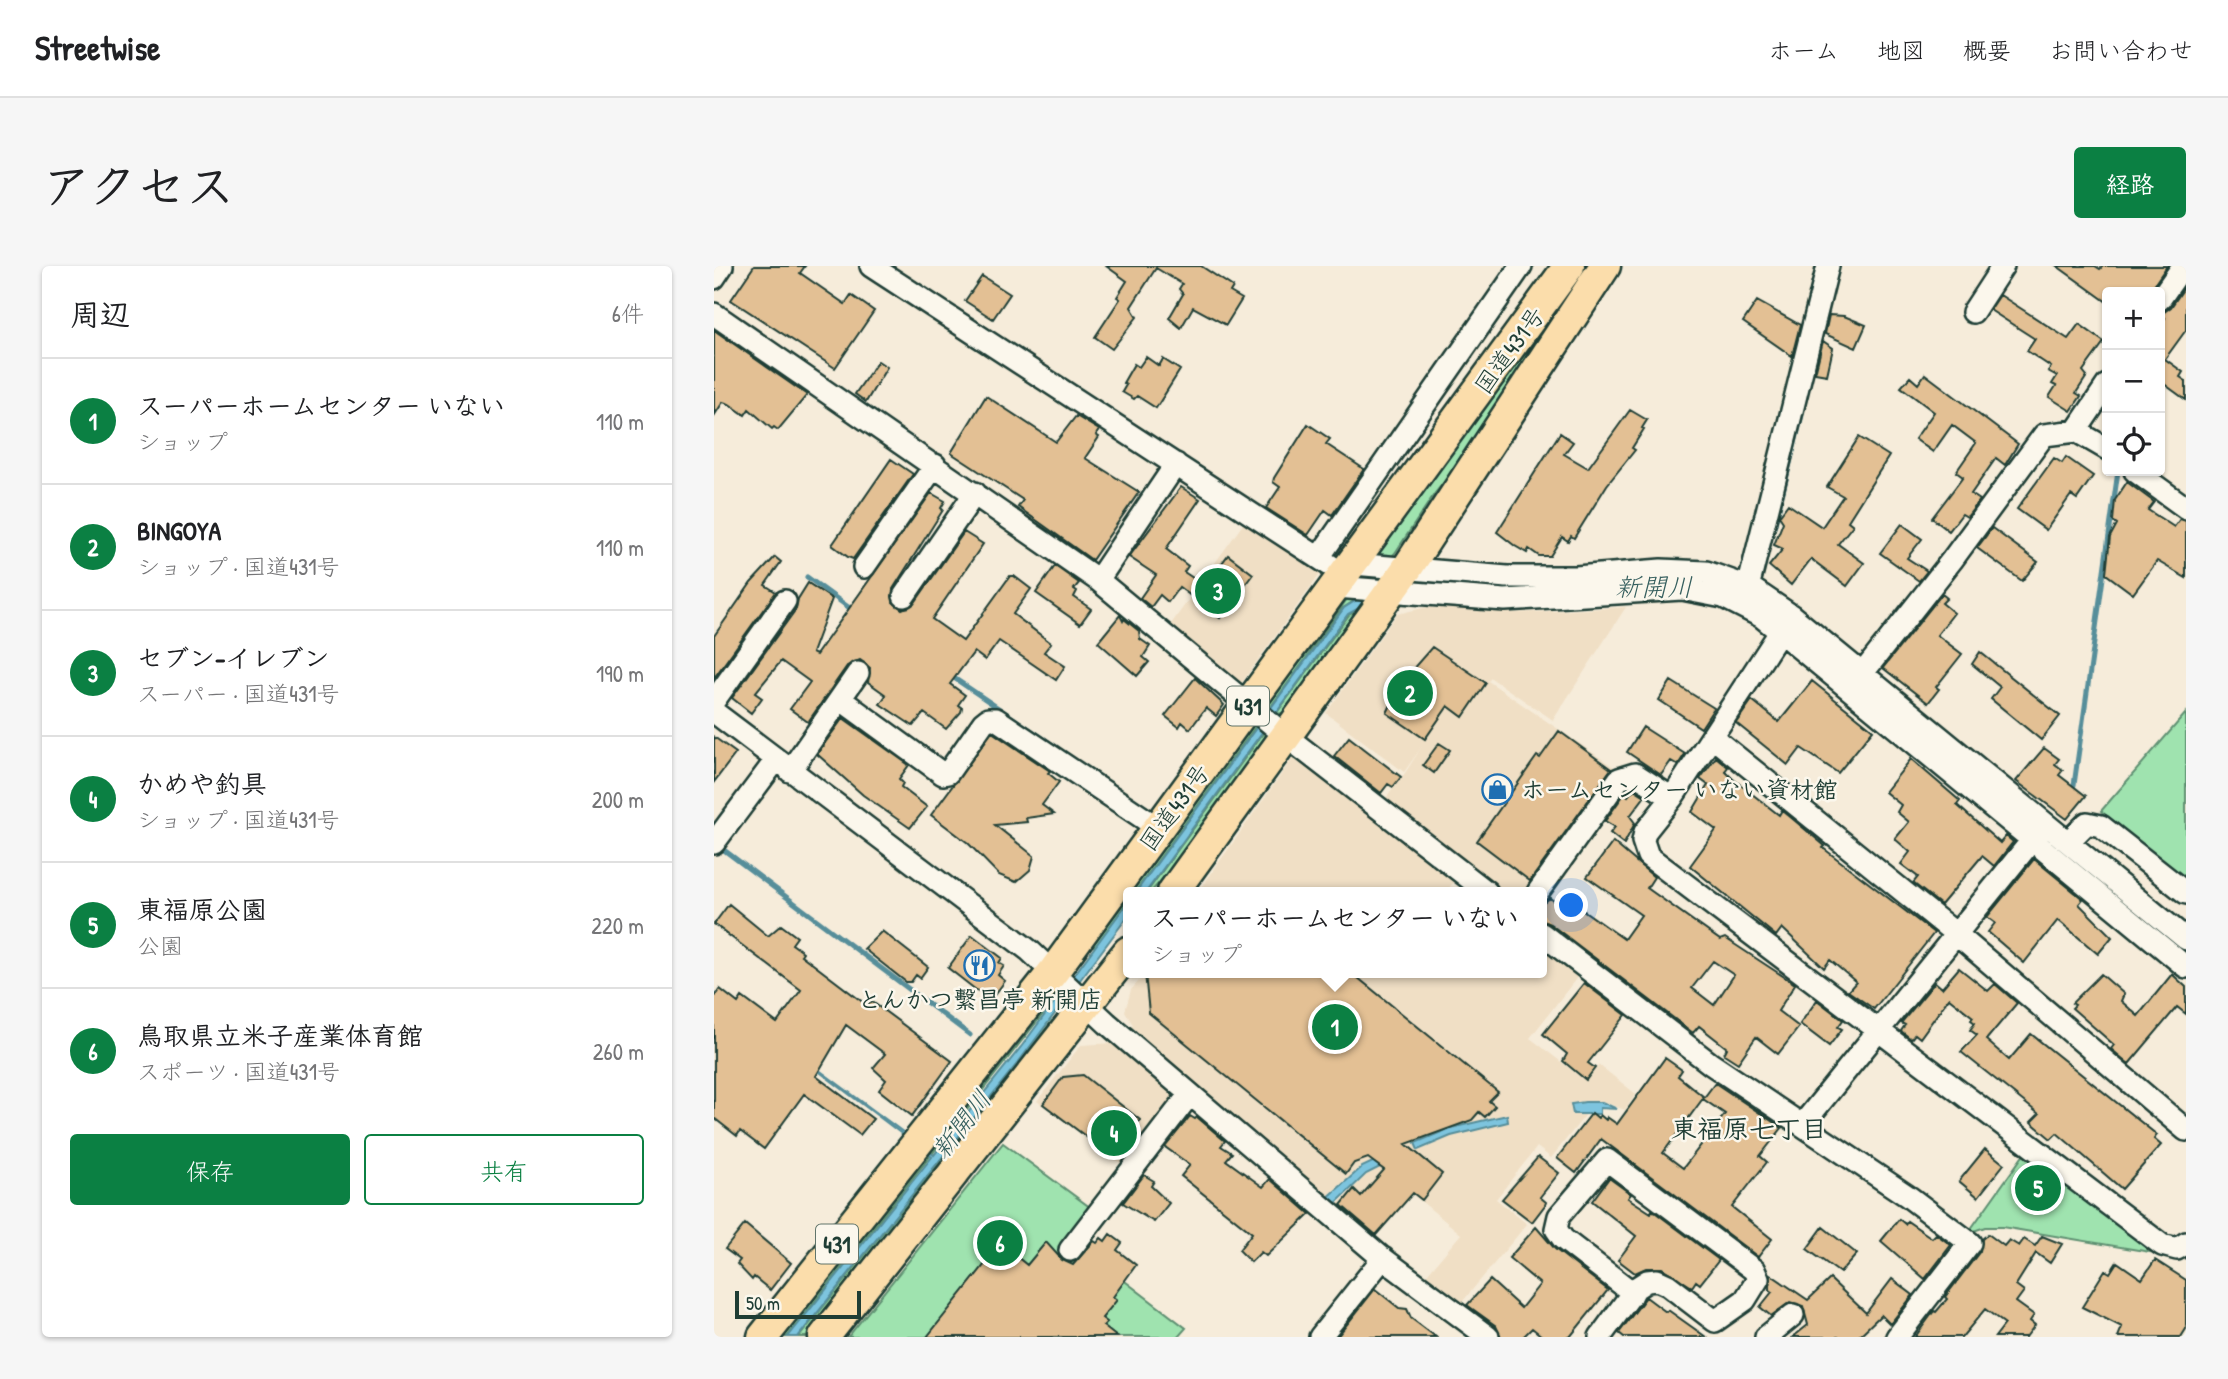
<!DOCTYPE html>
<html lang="ja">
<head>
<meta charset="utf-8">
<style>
  body { margin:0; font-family:"Patrick Hand","Klee One",sans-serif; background:#f6f6f6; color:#202124 }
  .controls { position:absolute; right:21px; top:21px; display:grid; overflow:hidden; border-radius:7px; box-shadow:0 2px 5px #0004 }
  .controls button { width:63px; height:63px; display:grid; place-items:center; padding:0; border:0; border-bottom:2px solid #e0e0e0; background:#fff; color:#202124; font:35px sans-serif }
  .scale { position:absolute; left:21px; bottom:18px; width:126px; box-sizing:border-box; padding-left:7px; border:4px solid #1f3d34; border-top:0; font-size:19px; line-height:24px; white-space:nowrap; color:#1f3d34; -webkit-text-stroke:5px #fbf7ec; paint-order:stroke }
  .you { position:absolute; left:858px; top:640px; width:24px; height:24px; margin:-18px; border:5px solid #fff; border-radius:50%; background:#1a73e8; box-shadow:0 0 0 10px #1a73e833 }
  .badge { display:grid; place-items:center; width:46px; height:46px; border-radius:50%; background:#0b8043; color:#fff; font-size:23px; font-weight:700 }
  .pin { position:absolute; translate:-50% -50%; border:4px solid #fff; box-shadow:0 2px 7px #0006 }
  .popup { position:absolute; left:409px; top:621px; width:424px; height:91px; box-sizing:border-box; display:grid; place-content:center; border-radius:7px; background:#fff; filter:drop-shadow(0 2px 5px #0005); font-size:23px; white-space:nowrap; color:#757577 }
  .popup b { font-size:26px; color:#202124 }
  .popup::after { content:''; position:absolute; left:50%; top:100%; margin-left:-14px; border:14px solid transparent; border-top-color:#fff }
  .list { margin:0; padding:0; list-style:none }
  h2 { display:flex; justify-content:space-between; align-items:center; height:91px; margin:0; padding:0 28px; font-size:30px }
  h2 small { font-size:23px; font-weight:400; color:#757577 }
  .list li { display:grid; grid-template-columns:46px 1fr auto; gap:21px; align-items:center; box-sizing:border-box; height:126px; padding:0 28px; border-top:2px solid #e0e0e0 }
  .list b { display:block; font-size:26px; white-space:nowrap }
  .list p { margin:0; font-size:23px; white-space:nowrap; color:#757577 }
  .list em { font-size:23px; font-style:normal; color:#757577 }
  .actions { display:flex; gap:14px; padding:21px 28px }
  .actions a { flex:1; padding:16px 0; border:2px solid #0b8043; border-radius:7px; text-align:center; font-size:24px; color:#0b8043 }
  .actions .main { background:#0b8043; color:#fff }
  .icon { flex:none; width:38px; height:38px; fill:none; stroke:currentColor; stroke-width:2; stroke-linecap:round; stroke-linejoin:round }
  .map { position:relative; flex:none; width:1472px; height:1071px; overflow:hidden; border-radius:7px }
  header { display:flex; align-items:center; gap:42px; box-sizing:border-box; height:98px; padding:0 35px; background:#fff; border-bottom:2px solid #e0e0e0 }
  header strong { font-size:33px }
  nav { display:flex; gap:38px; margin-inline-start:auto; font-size:24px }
  .intro { display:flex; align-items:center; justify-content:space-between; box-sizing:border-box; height:168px; padding:0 42px }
  h1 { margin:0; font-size:49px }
  .button { padding:18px 32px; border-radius:7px; background:#0b8043; color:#fff; font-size:24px; font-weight:700 }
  main { display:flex; gap:42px; padding:0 42px }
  aside { flex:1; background:#fff; border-radius:7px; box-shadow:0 2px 5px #0004 }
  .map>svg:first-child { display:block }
</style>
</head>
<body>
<header>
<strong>Streetwise</strong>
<nav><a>ホーム</a><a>地図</a><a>概要</a><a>お問い合わせ</a></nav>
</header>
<div class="intro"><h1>アクセス</h1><a class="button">経路</a></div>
<main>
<aside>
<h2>周辺<small>6件</small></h2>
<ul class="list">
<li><span class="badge">1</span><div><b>スーパーホームセンター いない</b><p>ショップ</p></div><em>110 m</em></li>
<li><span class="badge">2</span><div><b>BINGOYA</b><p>ショップ · 国道431号</p></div><em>110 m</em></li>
<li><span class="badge">3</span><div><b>セブン-イレブン</b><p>スーパー · 国道431号</p></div><em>190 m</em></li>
<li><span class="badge">4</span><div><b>かめや釣具</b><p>ショップ · 国道431号</p></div><em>200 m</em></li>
<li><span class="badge">5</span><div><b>東福原公園</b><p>公園</p></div><em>220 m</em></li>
<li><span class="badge">6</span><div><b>鳥取県立米子産業体育館</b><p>スポーツ · 国道431号</p></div><em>260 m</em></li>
</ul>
<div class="actions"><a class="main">保存</a><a>共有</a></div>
</aside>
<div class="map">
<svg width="1472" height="1071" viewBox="0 0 1472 1071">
  <rect width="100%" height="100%" fill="#f6ecda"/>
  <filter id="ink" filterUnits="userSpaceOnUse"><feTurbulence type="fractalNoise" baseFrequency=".0143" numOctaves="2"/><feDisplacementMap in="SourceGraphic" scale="14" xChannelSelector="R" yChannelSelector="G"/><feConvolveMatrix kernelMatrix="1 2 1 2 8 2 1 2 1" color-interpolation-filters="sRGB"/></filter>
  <g filter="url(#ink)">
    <path fill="#f0dfc5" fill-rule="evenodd" d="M532,254L609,304L523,423L452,365Z
      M713,341L800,347L912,341L839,454L777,412L774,415L904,504L813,626H781L666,540L691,507L707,482L690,506L612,447L683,348Z
      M583,486L743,612L732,626H484Z
      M828,674L868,705L816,772L872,815L885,799L922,828L911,844L888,835L856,837L858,849L873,847L837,892L823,881L782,933L813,958L744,1041L709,1013L747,968L680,913L640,958L620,942L652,909L671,899L667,891L648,900L610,934L485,830L471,809L415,764L419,759L411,745L417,724L432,707H796L802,710L805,707H828ZM793,848L794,856L738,870L704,885L701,878L737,862Z
      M401,777L458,822L461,830L409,899L323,835L367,779Z"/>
    <path fill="#9fe3af" stroke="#5f9072" stroke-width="2" d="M867,0H878L770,167L721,227L681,287L676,292L665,293L661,284Z
      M651,328L629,342L555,443L554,432L597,383L636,329Z
      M654,338L576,446L562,448L635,349Z
      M1472,447V615L1387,545Z
      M536,459L542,460L421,626H414V635L381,681L374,675Z
      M550,466L553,472L488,568L437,626H433Z
      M329,748L73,1071H62L228,863L280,809Z
      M338,755L346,761L113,1053L95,1071H85Z
      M289,877L381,945L369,983L472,1062L464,1071H134Z
      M1313,884L1448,988L1288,961H1271L1254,967Z"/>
    <path fill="#7dc4de" stroke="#578e9a" stroke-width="2" d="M717,314H1001L1472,680V692L999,323L654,337L634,348L432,626H422L630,342L652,328Z
      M414,636V650L303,798L84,1071H74L218,891L0,726L220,889L307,781Z
      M871,836H888L903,843L886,842V848H859L857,838Z
      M793,849L794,856L737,870L704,884L701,877L737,862Z
      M667,892L670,899L652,908L619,940L611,934L648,901Z"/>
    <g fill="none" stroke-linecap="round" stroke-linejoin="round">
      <path stroke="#578e9a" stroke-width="5" d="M1060,262L1088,149
        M93,311L141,346
        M237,410L342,481
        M1360,519L1404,205
        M6,581L256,769"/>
    </g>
    <path fill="#e3c094" stroke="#1f3d34" stroke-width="2" fill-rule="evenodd" d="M40,0H91L86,7L131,38L137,29L160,45L121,102L17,34Z
      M392,0H487L519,21L516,26L528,33L512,59L479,41L467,62L455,52L469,28L465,23L468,18L442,2L417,41L423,51L398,83L381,71L406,33L403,31L413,15Z
      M1343,0H1381L1386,3L1389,0H1453L1435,26H1393V36Z
      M268,10L296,28L279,53L251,35Z
      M1472,19V64L1451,93L1469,106L1466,111L1472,115V134L1446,115V59L1451,52L1446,49L1457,41Z
      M1286,29L1354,73L1365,58L1390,76L1369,105L1373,110L1362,127L1367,130L1357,145L1335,131L1342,120L1338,118L1343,110L1334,105L1337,101L1313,85L1321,73L1276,44Z
      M1043,35L1086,59L1078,90L1029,56Z
      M1115,49L1130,50L1152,59L1142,82L1111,68Z
      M0,64L93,129L64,164L60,161L58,163L35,143L31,149L15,138L9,136L0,150Z
      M1109,75L1119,82L1113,109L1101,107Z
      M432,91L445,100L449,93L466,104L442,142L423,130L420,133L408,126L412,119L409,117L420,98L425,101Z
      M164,95L173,101L152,136L141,128Z
      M1211,108L1304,178L1291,199L1282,192L1257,228L1266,234L1253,251L1248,248L1235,265L1218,252L1249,211L1242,206L1262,177L1238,159L1219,186L1201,173L1220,146L1187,121L1196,111L1204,118Z
      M272,130L342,176L362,150L385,164L382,169L385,171L371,192L425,226L378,294L304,241L309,234L237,187Z
      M916,144L933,154L928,162L930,163L918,182L921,184L893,219L860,272L857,270L854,275L848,271L836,290H825L815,283L813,287L801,280L783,266L846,167L859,176L850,188L874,202Z
      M594,158L616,173L612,178L650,203L618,249L611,244L594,269L552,242L566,221L559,216L560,212Z
      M1145,171L1175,190L1134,255L1139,259L1124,278L1150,297L1133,320L1097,293L1077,319L1055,300L1069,283L1060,279L1069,256L1065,250L1074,238L1108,261L1129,230L1113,221Z
      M1352,191L1379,210L1363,233L1357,229L1332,264L1303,243L1340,192L1348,197Z
      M177,193L199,208L139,293L134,291L118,279Z
      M1413,216L1440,236L1434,244L1460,261L1466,253L1472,255V312L1443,295L1419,328L1392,308L1396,271L1403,258L1399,255L1401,234Z
      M467,221L486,233L452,283L474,300L470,306L491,320L514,289L539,308L506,352L465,321L454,336L446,329L437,341L426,332L442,309L415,291Z
      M217,227L231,235L227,242L229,244L179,323V336L188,343L200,338L250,266L269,278L218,353L249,375L296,310H300L317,323L299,348L337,377L330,386L351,400L342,414L285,375L271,394L260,386L236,418L251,429L244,439L248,442L247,446L232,463L210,447L199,460L166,438L172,429L154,416L156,402L146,394L133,400L94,456L76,443L96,416L67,395L41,427L48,432L37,447L18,432L82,343L84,333L94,317L118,333L98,387L102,389Z
      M1188,258L1208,273L1193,292L1213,305L1205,315L1166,287Z
      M1278,262L1324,296L1308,315L1263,282Z
      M61,291L67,296L51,319L62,326L0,412V370L37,317Z
      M341,300L365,317L360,323L363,325L360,331L377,343L366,358L322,327Z
      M1228,328L1233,332L1228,337L1240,347L1223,369L1248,388L1222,421L1225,423L1214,437L1169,402Z
      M406,349L409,355L410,353L425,365L426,373L436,380L429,391L435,396L423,410L384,376Z
      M718,381L772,417L749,451L734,440L711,473L673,447L689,414Z
      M1266,386L1346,450L1327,474L1277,433L1286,421L1258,398Z
      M481,412L510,439L502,450L492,442L476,463L468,456L465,461L451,450Z
      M957,415L1000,442L987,462L945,434Z
      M1098,415L1159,464L1124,507L1087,482L1074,499L1022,457L1038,434L1065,456Z
      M129,452L195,499L185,513L189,517L187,521L213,541L196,562L149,529L103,488Z
      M929,461L971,488L964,499L957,495L947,509L913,486Z
      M845,465L897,503L816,615L763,575L823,490L826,492Z
      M278,466L336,505L334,507L345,516L328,539L340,548L312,552L313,556L281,559L320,590L316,604L302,616L285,609L254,577L217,549Z
      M0,471L22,487L0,516Z
      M635,471L687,511L679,521L674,518L667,527L620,490Z
      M725,477L736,484L720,507L709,499Z
      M1330,482L1345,493L1341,498L1349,504L1345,509L1372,530L1353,553L1302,515Z
      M1002,491L1014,501L1011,505L1019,513L1065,549L1068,544L1111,580L1109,582L1220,667L1160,743L1134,725L1142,716L1116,694L1110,702L1068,662L1062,670L976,600L1002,564L978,546L994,519L986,513Z
      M1197,493L1246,535L1243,539L1286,577L1292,570L1299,576L1280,600L1268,590L1227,639L1199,617L1204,611L1187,598L1196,586L1181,573L1195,556L1183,546L1187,539L1171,526Z
      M920,523L931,530L916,550L921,557L910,578L896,567L901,561L891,555L911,527L914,530Z
      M899,576L940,611L933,622L1006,674L1011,672L1081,718L1064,745L1085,761L1064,788L1042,771L1024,797L1010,788L1013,782L985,760L979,767L836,658L828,655V638L836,632L853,645L859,637L910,673L927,649L873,611ZM999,695L1020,709L1000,739L978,722Z
      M1320,593L1369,633L1365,638L1398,671L1384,688L1344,654L1310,697L1274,666L1281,657L1273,651Z
      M15,638L54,670L67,659L83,671L78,678L89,686L87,689L154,740L157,735L238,795L198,850L165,824L172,814L159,802L171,788L132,759L102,810L159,853L146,869L90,828L50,883L26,865L23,870L0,852V731L6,723L24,737L28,731L63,757L87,724L0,658Z
      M168,665L214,701L206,712L202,709L197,716H192L150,683Z
      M258,669L288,692L285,697L290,700L284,709L291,715L279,731L262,724L234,702Z
      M1245,702L1274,725L1281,718L1303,737L1272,774L1295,794L1317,768L1443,869L1440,873L1447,879L1408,923L1343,867L1337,873L1317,856L1325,848L1247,786L1263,769L1256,764L1261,757L1257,754L1259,751L1235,732L1206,772L1201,768L1197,773L1187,765L1191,759L1187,757L1221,716L1228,722Z
      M431,707H638L784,826L775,835L781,840L771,851L765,846L758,854L692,878L728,908L708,934L699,927L662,969L627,939L640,923L647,930L670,904L654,892L640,897L632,908L435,747Z
      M1387,708L1410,728L1407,735L1424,750L1458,708L1472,721V748L1463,741L1415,798L1397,783L1400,779L1358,742L1361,739L1358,737Z
      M870,717L912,749L874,797L881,802L872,814L849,795L853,788L829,768Z
      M1103,734L1129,754L1124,761L1128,763L1115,780L1086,758Z
      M951,792L968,804L964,810L990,831L949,887L969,902L1011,848L989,833L1001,817L1068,862L1046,890L1053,896L1018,941L1058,973L1044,991L887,873L862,907L843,892L878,847L884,852L886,849L892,854L893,851L903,858Z
      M369,809L426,854L399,891L329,838L349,811Z
      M476,850L481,853L483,851L511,875L507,880L518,887L512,894L549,921L556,913L596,948L552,990L547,986L537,996L525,984L538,967L467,910L476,899L451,881Z
      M1271,883L1290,898L1264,931L1245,915Z
      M824,891L845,907L826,931L832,936L831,939L818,956L788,933Z
      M430,909L440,915L437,920L455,937L440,956L409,937Z
      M895,912L917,928L914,932L937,947L938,944L1005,994L986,1018L982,1015L978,1021L948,1002H932L921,1007L904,994L922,970L878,935Z
      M1185,953L1191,958L1193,955L1218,972L1222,968L1237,979L1211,1013L1167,975Z
      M31,958L77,997L56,1024L40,1011L38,1014L23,998L26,994L11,983Z
      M822,961L841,983L894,1024L856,1071H829L818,1062L809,1071H787L782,1060L753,1039L776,1014L807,1042L826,1018L795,992Z
      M1109,961L1143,988L1126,1007L1093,983Z
      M396,968L408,977L403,984L422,999L399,1031L403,1034L388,1052L393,1056L389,1060L403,1071H213L287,978L313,999L332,976L348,994L359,999L380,975L383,977L387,972L391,975Z
      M1274,968L1290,980L1295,974L1305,980L1310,973L1321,980L1328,970L1348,978L1336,997L1322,987L1302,1019L1310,1025L1302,1036L1320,1049L1316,1055L1321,1059L1312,1071H1281L1291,1058L1271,1043L1248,1071H1201L1220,1045L1222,1046L1233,1033L1231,1031L1266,985L1268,973Z
      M1441,994L1472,1014V1063L1467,1071H1404L1408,1061L1368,1041L1391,1004L1396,1007L1403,996L1428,1013Z
      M1056,1008L1094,1034L1116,1013L1152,1047L1178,1013L1199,1029L1176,1058L1167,1049L1144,1071H1079L1094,1059L1089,1040L1076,1036L1057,1050L1046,1041L1058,1026L1055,1024Z
      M661,1023L685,1042L693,1043L697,1052L722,1071H623Z
      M932,1031L952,1046L954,1044L992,1071H910L905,1067Z"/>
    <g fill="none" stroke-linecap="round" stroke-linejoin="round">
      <defs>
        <path id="minor" d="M157,0L631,309
          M0,12L8,0
          M1446,33L1469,0
          M1259,46L1289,0
          M0,48L384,314L573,471L773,626
          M1362,165L1393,183
          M1421,205L1472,242
          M606,290L807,0
          M639,298L793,311H862L947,304L992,306L1037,322L1078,350L1472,673
          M150,301L221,199
          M384,314L462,198
          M622,321L791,334L968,323L1009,331L1048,351L1472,701
          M190,330L261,227
          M1031,334L1114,0
          M1066,366L958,532L931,566L929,575L934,590L1448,979L1463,983L1472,977
          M1148,408L1238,294L1330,169L1362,165L1393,119
          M126,433L229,508L234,507L269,457L274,453H282L444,562
          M0,435L71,335
          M0,446L316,685L393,757L667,991L774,1071
          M998,471L1242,668L1472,864
          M76,505L144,407
          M1355,575L1373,557L1387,560L1472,627
          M0,577L62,494
          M824,626L905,513L921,508L958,532
          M828,668L997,798L1195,931L1256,977L1183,1071
          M1089,858L1327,563
          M356,984L476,828
          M606,1071L669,992
          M886,1071L922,1022L933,1015L943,1014L954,1019L1001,1055L1031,1034L1044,1013L1040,1004L893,894L845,950L842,963L849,973L919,1027
          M1052,1071L1079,1049"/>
        <path id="highway" d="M459,626L692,304L891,0
          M49,1071L339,706L855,0
          M110,1071L414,686"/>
      </defs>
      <use href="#minor" stroke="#1f3d34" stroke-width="26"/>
      <use href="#highway" stroke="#1f3d34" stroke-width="35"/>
      <use href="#minor" stroke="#fbf7ec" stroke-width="21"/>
      <use href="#highway" stroke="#fbddab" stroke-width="30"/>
    </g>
  </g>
  <defs>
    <symbol id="shop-ring" viewBox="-11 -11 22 22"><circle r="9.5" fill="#fbf7ec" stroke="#1f6fb2" stroke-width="1.5"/><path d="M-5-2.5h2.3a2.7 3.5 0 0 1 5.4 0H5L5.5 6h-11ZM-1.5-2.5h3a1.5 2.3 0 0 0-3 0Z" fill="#1f6fb2"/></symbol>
    <symbol id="restaurant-ring" viewBox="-11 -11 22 22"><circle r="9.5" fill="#fbf7ec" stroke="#1f6fb2" stroke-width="1.5"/><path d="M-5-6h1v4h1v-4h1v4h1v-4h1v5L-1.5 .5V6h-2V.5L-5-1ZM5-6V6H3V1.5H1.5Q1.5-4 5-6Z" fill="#1f6fb2"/></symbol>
  </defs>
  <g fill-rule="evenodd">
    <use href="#shop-ring" x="766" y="506" width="35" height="35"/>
    <use href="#restaurant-ring" x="248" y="682" width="35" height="35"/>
  </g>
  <g text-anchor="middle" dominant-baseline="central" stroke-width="5" stroke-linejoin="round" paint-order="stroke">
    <g fill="#fbf7ec" stroke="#61756b" stroke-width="2">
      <rect x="513" y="420.5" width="42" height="39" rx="5"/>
      <rect x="102" y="958.5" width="42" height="39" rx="5"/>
    </g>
    <g font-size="23" font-weight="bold" fill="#1f3d34">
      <text x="534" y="440">431</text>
      <text x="123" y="978">431</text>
    </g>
    <g font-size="24" fill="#1f3d34" stroke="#fbf7ec">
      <text transform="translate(795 84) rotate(-54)">国道431号</text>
      <text transform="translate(460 541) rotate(-54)">国道431号</text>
    </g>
    <g font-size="24" font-weight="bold" fill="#1f3d34" stroke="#fbf7ec" text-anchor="start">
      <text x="807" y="523">ホームセンター いない資材館</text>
      <text x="266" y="733" text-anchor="middle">とんかつ繫昌亭 新開店</text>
    </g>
    <g font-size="26" font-style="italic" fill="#365f5e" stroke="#fbf7ec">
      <text x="940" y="320">新開川</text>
      <text transform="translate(247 858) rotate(-52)">新開川</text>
    </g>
    <g font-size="26" font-weight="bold" fill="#1f3d34" stroke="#fbf7ec">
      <text x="1035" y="862">東福原七丁目</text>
    </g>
  </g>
</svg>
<div class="controls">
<button>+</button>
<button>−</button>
<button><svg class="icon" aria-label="locate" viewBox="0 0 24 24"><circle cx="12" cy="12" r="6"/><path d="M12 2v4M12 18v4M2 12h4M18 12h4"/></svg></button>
</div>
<div class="scale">50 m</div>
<div class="you"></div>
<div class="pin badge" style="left:621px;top:761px">1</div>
<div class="popup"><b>スーパーホームセンター いない</b>ショップ</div>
<div class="pin badge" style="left:696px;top:427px">2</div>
<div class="pin badge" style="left:504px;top:325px">3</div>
<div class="pin badge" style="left:400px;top:867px">4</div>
<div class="pin badge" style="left:1324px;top:922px">5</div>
<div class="pin badge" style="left:286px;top:977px">6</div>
</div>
</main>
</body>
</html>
